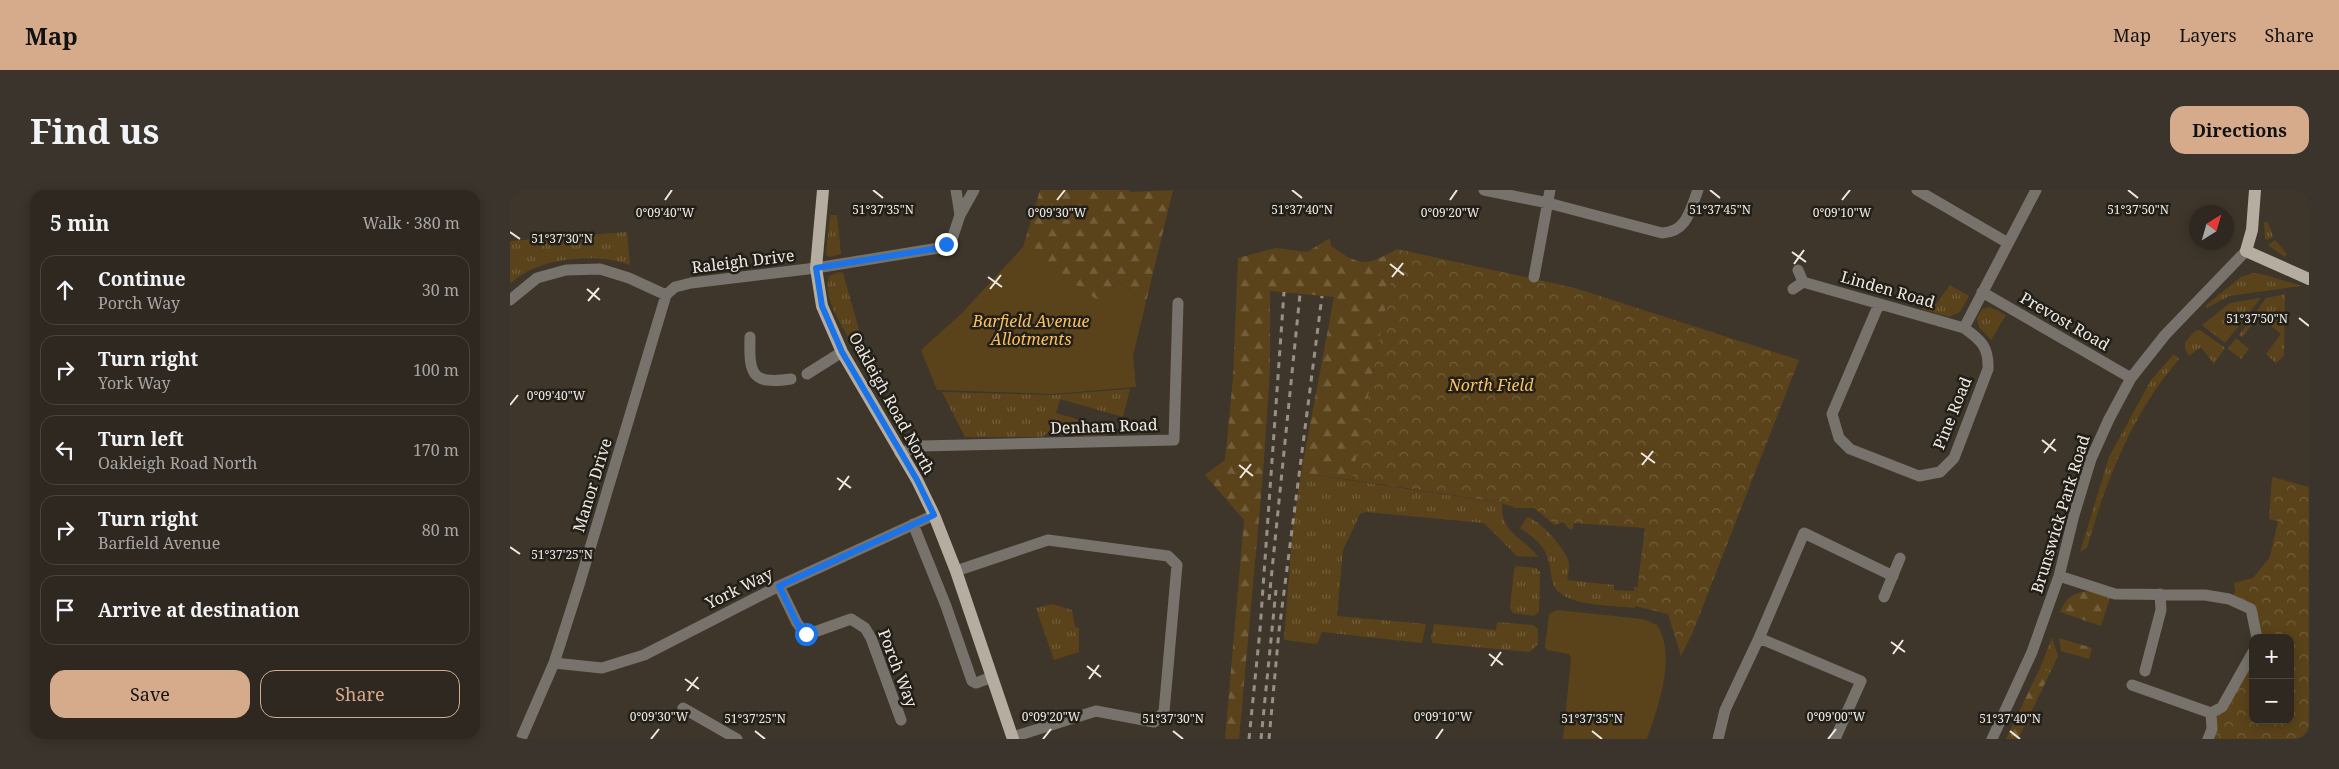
<!DOCTYPE html>
<html lang="en">
<head>
<meta charset="utf-8">
<style>
  body { margin:0; font-family:"Noto Serif",serif; background:#3a342d; color:#f1f3f6 }
  .controls { position:absolute; right:15px; bottom:15px; display:grid; overflow:hidden; border-radius:10px; box-shadow:0 2px 12px #0003 }
  .controls button { width:45px; height:45px; display:grid; place-items:center; padding:0; border:0; border-bottom:1px solid #49443e; background:#2e2820; color:#f1f3f6; font:25px sans-serif }
  .compass { position:absolute; left:1679px; top:15px; width:45px; height:45px; border-radius:50%; background:#2e2820; box-shadow:0 2px 12px #0003; rotate:37deg }
  .stop { position:absolute; width:15px; height:15px; margin:-11px; border:4px solid #1a73e8; border-radius:50%; background:#fff }
  .stop.end { background:#1a73e8; border-color:#fff; box-shadow:0 1px 5px #0008 }
  .list { margin:0; padding:0; list-style:none }
  h2 { display:flex; justify-content:space-between; align-items:center; height:65px; margin:0; padding:0 20px; font-size:21px }
  h2 small { font-size:16px; font-weight:400; color:#a7a6a5 }
  .list li { display:grid; grid-template-columns:32px 1fr auto; gap:15px; align-items:center; box-sizing:border-box; height:70px; margin:0 10px 10px; padding:0 10px; border:1px solid #49443e; border-radius:15px }
  .list b { display:block; font-size:19px; white-space:nowrap }
  .list p { margin:0; font-size:16px; white-space:nowrap; color:#a7a6a5 }
  .list em { font-size:16px; font-style:normal; color:#a7a6a5 }
  .actions { display:flex; gap:10px; padding:15px 20px }
  .actions a { flex:1; padding:11px 0; border:1px solid #d6ab8b; border-radius:15px; text-align:center; font-size:18px; color:#d6ab8b }
  .actions .main { background:#d6ab8b; color:#111 }
  .icon { flex:none; width:28px; height:28px; fill:none; stroke:currentColor; stroke-width:2; stroke-linecap:round; stroke-linejoin:round }
  .map { position:relative; flex:none; width:1799px; height:549px; overflow:hidden; border-radius:15px }
  header { display:flex; align-items:center; gap:30px; box-sizing:border-box; height:70px; padding:0 25px; background:#d6ab8b; color:#111 }
  header strong { font-size:24px }
  nav { display:flex; gap:28px; margin-inline-start:auto; font-size:18px }
  .intro { display:flex; align-items:center; justify-content:space-between; box-sizing:border-box; height:120px; padding:0 30px }
  h1 { margin:0; font-size:35px }
  .button { padding:12px 22px; border-radius:15px; background:#d6ab8b; color:#111; font-size:18px; font-weight:700 }
  main { display:flex; gap:30px; padding:0 30px }
  aside { flex:1; background:#2e2820; border-radius:15px; box-shadow:0 2px 12px #0003 }
  .map>svg:first-child { display:block }
</style>
</head>
<body>
<header>
<strong>Map</strong>
<nav><a>Map</a><a>Layers</a><a>Share</a></nav>
</header>
<div class="intro"><h1>Find us</h1><a class="button">Directions</a></div>
<main>
<aside>
<h2>5 min<small>Walk · 380 m</small></h2>
<ul class="list">
<li><svg class="icon" aria-label="ahead" viewBox="0 0 24 24"><path d="M12 20V5M6 11l6-6 6 6"/></svg><div><b>Continue</b><p>Porch Way</p></div><em>30 m</em></li>
<li><svg class="icon" aria-label="right" viewBox="0 0 24 24"><path d="M7 20v-9h11M14 6l5 5-5 5"/></svg><div><b>Turn right</b><p>York Way</p></div><em>100 m</em></li>
<li><svg class="icon" aria-label="left" viewBox="0 0 24 24"><path d="M17 20v-9H6M10 6l-5 5 5 5"/></svg><div><b>Turn left</b><p>Oakleigh Road North</p></div><em>170 m</em></li>
<li><svg class="icon" aria-label="right" viewBox="0 0 24 24"><path d="M7 20v-9h11M14 6l5 5-5 5"/></svg><div><b>Turn right</b><p>Barfield Avenue</p></div><em>80 m</em></li>
<li><svg class="icon" aria-label="arrive" viewBox="0 0 24 24"><path d="M6 21V4h12l-3 4 3 4H6"/></svg><div><b>Arrive at destination</b></div></li>
</ul>
<div class="actions"><a class="main">Save</a><a>Share</a></div>
</aside>
<div class="map">
<svg width="1799" height="549" viewBox="0 0 1799 549">
  <defs>
    <pattern id="grass-tufts" width="24" height="20" patternUnits="userSpaceOnUse" patternTransform="scale(1.25)"><rect width="24" height="20" fill="#5a431a"/><path d="M3 7l-1-3M5 7V3M7 7l1-3M15 17l-1-3M17 17v-4M19 17l1-3" fill="none" stroke="#725e3b"/></pattern>
    <pattern id="forest-firs" width="22" height="20" patternUnits="userSpaceOnUse" patternTransform="scale(1.25)"><rect width="22" height="20" fill="#5a431a"/><path d="M5 1l3.5 6h-7zM16 11l3.5 6h-7z" fill="#725e3b"/></pattern>
    <pattern id="park-crowns" width="20" height="18" patternUnits="userSpaceOnUse" patternTransform="scale(1.25)"><rect width="20" height="18" fill="#5a431a"/><path d="M2 6a3 3 0 1 1 6 0M12 15a3 3 0 1 1 6 0" fill="none" stroke="#725e3b"/></pattern>
  </defs>
  <rect width="100%" height="100%" fill="#3e362a"/>
  <path fill="url(#grass-tufts)" d="M320,25H327L331,64L318,67L316,63Z
    M1754,32H1758L1763,47L1757,50L1755,49Z
    M117,42L120,75C88,62 26,67 0,94V51Z
    M1765,50L1777,64L1775,67L1758,55Z
    M329,82L333,83L353,154L344,157C333,137 312,109 319,86Z
    M1743,83L1756,85L1791,96L1719,106L1697,118L1695,116L1731,87Z
    M1440,95L1459,106L1450,122L1439,127L1412,119L1415,111L1426,114Z
    M1775,104L1774,166L1766,173L1756,164L1771,144L1749,126L1732,147L1729,145L1756,108Z
    M1751,108L1715,153L1692,135L1720,113Z
    M1480,117L1496,125L1481,150L1469,137L1467,128L1472,119Z
    M1690,140L1715,158L1704,174L1691,157L1679,166L1675,158V152L1685,141Z
    M1726,148L1739,159L1731,169L1718,159Z
    M356,164L365,186L359,187L349,168Z
    M1664,164L1669,169C1622,224 1596,290 1577,358L1570,362L1599,267L1641,190Z
    M620,199L613,227L550,209L546,223L590,236L588,240L602,245L565,247L560,241L551,237L543,239L532,247H455L432,202L543,205Z
    M791,283L992,313C990,344 1014,347 1028,367L1007,366L974,333L856,322L850,324L833,360L827,426L916,434L912,453L812,442L807,454L774,450L783,334Z
    M1017,327C1030,330 1058,361 1059,374C1059,379 1058,385 1057,390L1104,395V400L1124,401V397H1127L1125,418C1103,415 1055,417 1044,396C1041,389 1041,380 1039,373C1036,356 1023,347 1010,338Z
    M1006,376L1026,378L1030,382L1029,422L1024,426L1003,423L1000,418L1004,380Z
    M542,414L562,420L565,437L569,438V462L544,470L526,418Z
    M987,432L1023,435L1028,439V454L1020,462L922,453L921,448L924,434L986,440Z
    M1542,448L1548,466L1540,483L1530,478Z"/>
  <path fill="url(#forest-firs)" d="M530,0H618L620,2L663,0L636,112L608,91L590,113L513,57Z
    M820,48L821,56C850,77 857,76 887,59L842,290L791,283L824,107L760,101V179L753,284L729,549H715L734,330L695,285L715,270L723,188L728,68L766,58L797,62Z
    M1579,401L1600,408L1591,436L1550,422C1557,407 1562,403 1579,401Z
    M1549,448L1582,458L1579,469L1551,461Z
    M1530,478L1540,483L1508,549H1496Z"/>
  <path fill="url(#park-crowns)" d="M887,59L1065,98L1289,170L1182,444L1171,466L1158,424L1125,416L1135,338L1064,333L1063,338L1060,340L1053,332L1045,335L1024,318H1006L988,312L842,290Z
    M1762,287L1799,297V549H1699L1702,523L1743,463V530H1780V448H1748L1743,423L1720,411L1725,402L1724,393L1743,388L1760,367L1768,331L1759,329Z"/>
  <path fill="#5a431a" d="M513,57L590,112L608,91L636,112L623,166L626,197L543,204L427,200L411,160L452,123Z
    M1047,420L1133,429L1147,435C1167,465 1148,518 1137,549H1053L1061,468L1059,464L1037,460L1035,457L1039,424Z"/>
  <g fill="none" stroke-linecap="round" stroke-linejoin="round">
    <path stroke="#77736c" stroke-width="11" d="M446,0L450,25
      M974,0L1038,13L1152,43C1177,42 1180,20 1188,0
      M1407,0L1498,53
      M1024,87L1040,0
      M1293,92L1454,138C1471,150 1479,157 1478,179L1444,268L1430,282L1409,286L1340,259L1329,248L1322,224L1369,114
      M1283,99L1293,92L1288,80
      M1472,102L1621,188
      M0,110L27,88L56,80L90,79L119,88L156,105L165,97L181,93L306,78L429,58L442,49L450,25L464,0
      M1454,138L1526,0
      M240,147C239,184 241,195 281,189
      M297,184L332,162
      M390,263L411,256L664,250L668,113
      M403,334L436,416L462,491L466,493L482,487
      M446,381L538,350L658,366L667,375L654,522L644,532L586,521L503,547
      M1549,386L1605,404L1695,405L1719,409L1741,419L1747,448
      M269,396L287,433L296,445L341,429L355,438L361,448L391,530
      M1374,407L1390,368
      M1249,448L1351,491L1325,549
      M44,473L92,478L134,465L269,396L424,325
      M1635,481L1651,420L1650,404
      M1622,495L1701,523
      M173,518L227,549
      M11,549L44,473L69,395L156,105
      M1208,549L1215,520L1249,448L1294,343L1383,386
      M1482,549L1522,462L1549,386L1564,325L1581,269L1599,229L1621,188L1655,145L1736,61
      M1698,549L1702,539L1701,523L1712,517L1743,462"/>
    <path stroke="#b5ada0" stroke-width="12" d="M313,0L306,78L312,116L332,162L407,290L424,325L446,381L503,549
      M1745,0L1742,40L1736,61L1799,89"/>
    <path stroke="#979087" stroke-width="3" stroke-dasharray="6 6" stroke-linecap="butt" d="M759,410L790,104
      M739,549L750,440L774,102
      M751,549L766,400
      M759,549L769,441L812,106"/>
  </g>
  <g fill="none" stroke-linecap="round" stroke-linejoin="round">
    <path stroke="#1a73e8" stroke-width="6" d="M296,444L287,433L269,396L424,325L407,290L332,162L312,116L306,78L429,58L436,54"/>
  </g>
  <path fill="none" stroke="#eee9e2" stroke-width="2" d="M363,0L373,8M782,0L792,8M1200,0L1210,8M1618,0L1628,8M155,10L162,0M547,10L555,0M940,10L947,0M1332,10L1340,0M0,42L10,49M1282,62L1296,72M880,74L894,85M1284,74L1294,60M478,87L492,97M882,87L893,73M77,99L90,110M480,99L491,85M78,111L89,98M1789,128L1799,136M0,215L8,205M1532,250L1546,261M1131,263L1145,273M1534,263L1545,249M729,275L743,286M1132,275L1143,261M327,288L341,298M730,288L741,274M329,300L339,286M0,357L10,364M1381,452L1395,462M979,464L993,475M1383,464L1393,450M577,476L591,487M981,476L991,462M175,489L189,499M579,489L589,475M177,501L188,487M245,541L255,549M663,541L673,549M1082,541L1092,549M1500,541L1510,549M141,549L149,539M533,549L541,539M926,549L933,539M1318,549L1326,539"/>
  <g text-anchor="middle" dominant-baseline="central" stroke-width="5" stroke-linejoin="round" paint-order="stroke">
    <g font-size="16" fill="#eee9e2" stroke="#221e18">
      <text transform="translate(233 71) rotate(-7)">Raleigh Drive</text>
      <text transform="translate(1378 99) rotate(16)">Linden Road</text>
      <text transform="translate(1555 131) rotate(30)">Prevost Road</text>
      <text transform="translate(382 213) rotate(61)">Oakleigh Road North</text>
      <text transform="translate(1442 223) rotate(-68)">Pine Road</text>
      <text transform="translate(594 236) rotate(-2)">Denham Road</text>
      <text transform="translate(82 295) rotate(-73)">Manor Drive</text>
      <text transform="translate(1550 324) rotate(-73)">Brunswick Park Road</text>
      <text transform="translate(229 398) rotate(-26)">York Way</text>
      <text transform="translate(388 478) rotate(69)">Porch Way</text>
    </g>
    <g font-size="16" font-style="italic" fill="#fbc161" stroke="#221e18">
      <text x="521" y="131">Barfield Avenue<tspan x="521" dy="18">Allotments</tspan></text>
      <text x="981" y="195">North Field</text>
    </g>
  </g>
  <g font-size="12" text-anchor="middle" fill="#eee9e2" stroke="#221e18" stroke-width="5" stroke-linejoin="round" paint-order="stroke">
    <text x="373" y="24">51°37'35"N</text>
    <text x="792" y="24">51°37'40"N</text>
    <text x="1210" y="24">51°37'45"N</text>
    <text x="1628" y="24">51°37'50"N</text>
    <text x="155" y="27">0°09'40"W</text>
    <text x="547" y="27">0°09'30"W</text>
    <text x="940" y="27">0°09'20"W</text>
    <text x="1332" y="27">0°09'10"W</text>
    <text x="52" y="53">51°37'30"N</text>
    <text x="1747" y="133">51°37'50"N</text>
    <text x="46" y="210">0°09'40"W</text>
    <text x="52" y="369">51°37'25"N</text>
    <text x="149" y="531">0°09'30"W</text>
    <text x="541" y="531">0°09'20"W</text>
    <text x="933" y="531">0°09'10"W</text>
    <text x="1326" y="531">0°09'00"W</text>
    <text x="245" y="533">51°37'25"N</text>
    <text x="663" y="533">51°37'30"N</text>
    <text x="1082" y="533">51°37'35"N</text>
    <text x="1500" y="533">51°37'40"N</text>
  </g>
</svg>
<div class="controls">
<button>+</button>
<button>−</button>
</div>
<svg class="compass" viewBox="-18 -18 36 36"><path d="M0-13l5 13h-10z" fill="#e53935"/><path d="M0 13l5-13h-10z" fill="#a7a6a5"/></svg>
<div class="stop" style="left:296px;top:444px"></div>
<div class="stop end" style="left:436px;top:54px"></div>
</div>
</main>
</body>
</html>
